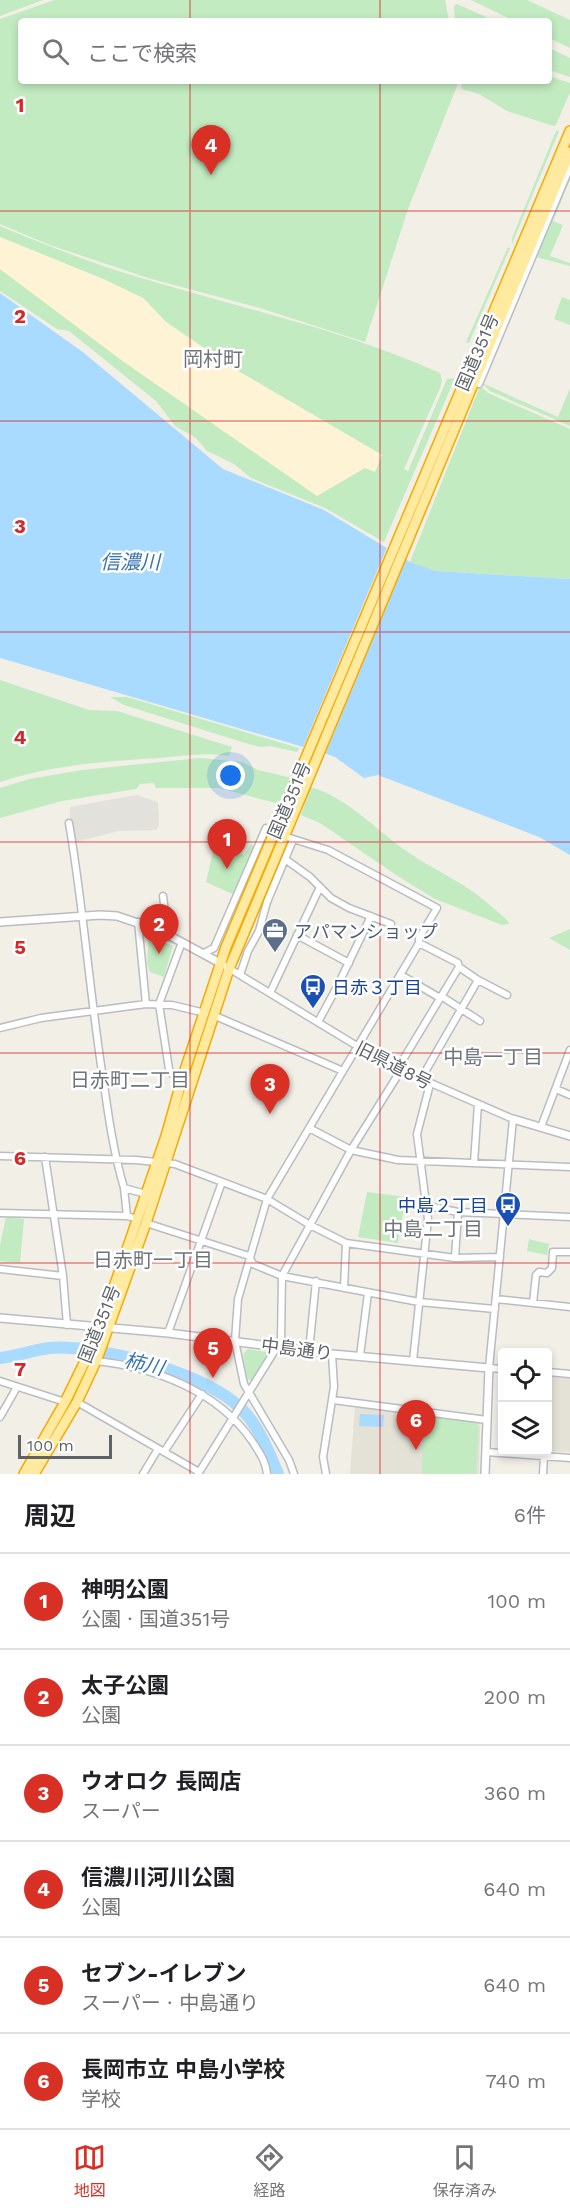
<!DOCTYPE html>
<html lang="ja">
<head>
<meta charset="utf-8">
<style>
  body { margin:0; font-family:"Work Sans","Noto Sans JP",sans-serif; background:#f2f2f2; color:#202124 }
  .controls { position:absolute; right:18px; bottom:18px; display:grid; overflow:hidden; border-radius:6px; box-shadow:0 3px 9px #0003 }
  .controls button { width:54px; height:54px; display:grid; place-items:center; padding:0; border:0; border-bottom:2px solid #e0e0e0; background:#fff; color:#202124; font:30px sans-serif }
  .scale { position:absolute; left:18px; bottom:15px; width:94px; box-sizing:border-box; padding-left:6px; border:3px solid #5e6368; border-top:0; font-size:16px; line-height:21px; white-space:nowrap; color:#5e6368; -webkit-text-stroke:4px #fff; paint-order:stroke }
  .you { position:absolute; left:231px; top:776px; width:21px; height:21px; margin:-15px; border:4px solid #fff; border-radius:50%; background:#1a73e8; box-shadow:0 0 0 9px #1a73e833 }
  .badge { display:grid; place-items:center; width:39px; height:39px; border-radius:50%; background:#d93025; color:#fff; font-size:20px; font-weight:700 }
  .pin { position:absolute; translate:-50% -50px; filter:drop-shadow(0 2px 3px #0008) }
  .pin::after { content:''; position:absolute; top:32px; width:21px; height:18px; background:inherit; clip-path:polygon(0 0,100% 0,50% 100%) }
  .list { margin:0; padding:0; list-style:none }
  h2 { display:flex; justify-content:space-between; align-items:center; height:78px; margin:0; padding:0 24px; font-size:26px }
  h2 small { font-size:20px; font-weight:400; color:#757577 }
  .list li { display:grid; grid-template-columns:39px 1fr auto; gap:18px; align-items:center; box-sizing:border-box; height:96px; padding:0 24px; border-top:2px solid #e0e0e0 }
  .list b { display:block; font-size:22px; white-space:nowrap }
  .list p { margin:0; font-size:20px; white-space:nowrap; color:#757577 }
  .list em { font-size:20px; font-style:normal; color:#757577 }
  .icon { flex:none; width:33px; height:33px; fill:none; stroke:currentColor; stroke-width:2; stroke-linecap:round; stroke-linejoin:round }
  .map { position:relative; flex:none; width:570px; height:1474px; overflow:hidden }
  .search { position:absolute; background:#fff; box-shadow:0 3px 9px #0003; left:18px; right:18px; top:18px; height:66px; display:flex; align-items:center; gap:15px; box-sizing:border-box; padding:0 21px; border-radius:6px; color:#757577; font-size:22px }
  .sheet { height:654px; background:#fff }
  nav { display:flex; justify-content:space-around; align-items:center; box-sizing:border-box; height:84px; border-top:2px solid #e0e0e0; background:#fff; font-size:16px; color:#757577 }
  nav a { display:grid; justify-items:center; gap:3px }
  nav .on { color:#d93025 }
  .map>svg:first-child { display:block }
</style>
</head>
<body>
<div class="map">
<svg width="570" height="1474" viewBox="0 0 570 1474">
  <rect width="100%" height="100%" fill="#f2efe7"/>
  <path fill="#e2e1db" d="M136,795L158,802L159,825L156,830L118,831L76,842L73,821L70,819V807Z"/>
  <path fill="#e4e1d7" d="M548,1376L570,1377V1452L548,1451Z
    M355,1405L477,1421L480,1426L479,1474H350Z"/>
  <path fill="#c2ebc1" d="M0,0H43L0,16Z
    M54,0H445L449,21H21V81H459L408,209L365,342L260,308L148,278L50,245L0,224V19Z
    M471,0H527L570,20V48L549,38V21H514Z
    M457,4L495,21H455L454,6Z
    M549,48L570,58V77L549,70Z
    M549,76L570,83V92L556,125L553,126L507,111L479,94L462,89L461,86L464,81H549Z
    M556,131H559L512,244V238Z
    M570,171V180L553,221L563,225L550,256L570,263V266L536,257L482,383L558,417L570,388V426L490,391L481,382Z
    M0,226C46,245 93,264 141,278C241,308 344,330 440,373L442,381L440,388L404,469L408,471L447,379L455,378L384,542L325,508L251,478L234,464L207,451L196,438L175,426L156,401L69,331L57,329L0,291V269L124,362L382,455L233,368L166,322L143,298L103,279L0,237Z
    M508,247L510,248L469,343L466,342Z
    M562,297L570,300V325L554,319Z
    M480,386L488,393L570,429V579L436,571L410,562Z
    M0,680L89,710L117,711L232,747L229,756C205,752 184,756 160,758C107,761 51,765 0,782Z
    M110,697H127L299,748L297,752L270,746L261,747L242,742L124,705Z
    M200,758L242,762L258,770L292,778L283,799L279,804L219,788H156L154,783L140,784L136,789L62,801L0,818V788L29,779L82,770Z
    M310,787C345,796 373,827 402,848C421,862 442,872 461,884C478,894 494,908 508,921L509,924L502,925L435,899L396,875L320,823L301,815Z
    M216,839L244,855L251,844L255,847L235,895L206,882Z
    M570,929V950L549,938Z
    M149,936L173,946L164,977L150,972L147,963Z
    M367,1192L406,1197L398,1243L358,1237Z
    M6,1217L24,1219L20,1263L0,1261V1245Z
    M529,1239L549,1244L547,1255L527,1251Z
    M248,1349L266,1352L267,1354L254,1379L250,1381L247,1377L243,1354Z
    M423,1416L475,1421L479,1426L476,1474H422Z"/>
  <path fill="#fef4d5" d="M0,237L103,279L143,298L166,322L233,368L382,455L375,472L365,468L317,496L124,362L0,269Z"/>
  <path fill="#a9daff" d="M0,293L84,353L223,469L324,510L410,562L436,571L570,579V855L539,837L378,775L364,778L335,757L327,754L0,658Z
    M360,1414L384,1415L383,1427L359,1426Z"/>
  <path fill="#f2efe7" d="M388,545L407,557L324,757L302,750Z"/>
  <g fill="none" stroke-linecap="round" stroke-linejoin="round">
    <path stroke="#a9daff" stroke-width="12" d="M0,1358C17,1356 33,1350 49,1348C97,1344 200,1372 236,1404C257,1421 268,1450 278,1474"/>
    <defs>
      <path id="minor" d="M479,384L570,167
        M69,823C84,910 90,998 104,1085C109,1120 114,1154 124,1188L146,1194
        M290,838L328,850L437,908L419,938V943L267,1199L238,1299L235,1341L244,1384L289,1460L294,1474
        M285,859L310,877L331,898L349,908L391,924
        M138,922L146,1004
        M161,931L165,912L163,896
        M297,935L349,963
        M182,942L159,1004L169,1069L172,1074L183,1076
        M204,953L214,948L266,828L269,830
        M220,963L357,1046L401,1070L513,1119L489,1368L502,1369
        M459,967L478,980L507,995
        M240,975L248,951L259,931L267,902L293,840
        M401,975L440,998
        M270,993L320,887
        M441,996L480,1021
        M213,1015L343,1071
        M318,1022L337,987L371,916
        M0,1028L41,1018L146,1004L172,1005L205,1013
        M398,1068L459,967L458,963L419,943
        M421,1079L478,980
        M556,1089L570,1095
        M541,1127L570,1050
        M309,1128L351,1150L398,1160L570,1167
        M0,1156L136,1160L175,1164L267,1199L310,1225L346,1243L455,1258L500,1257
        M45,1157L63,1276L67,1325
        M474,1163L478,1104
        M124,1188L127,1216
        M428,1206L458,1212L570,1217
        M0,1213L127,1216L137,1219
        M146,1223L249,1256L253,1264L282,1276L419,1302L495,1309
        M455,1258L458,1212
        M0,1269L63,1276
        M344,1288L346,1243
        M496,1299L570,1307
        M533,1303L536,1275L539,1272L547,1273L552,1268L553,1252H570
        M168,1333L222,1182
        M309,1351L316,1281
        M360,1356L368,1293
        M96,1361C154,1367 218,1391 252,1441C259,1452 266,1461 267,1474
        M413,1361L428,1219L417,1134L430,1084
        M548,1372L570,1374
        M0,1381L65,1402
        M333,1400L487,1420
        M77,1402L199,1472
        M0,1417L17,1387
        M164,1452L202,1394
        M486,1452L570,1458
        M143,1474L158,1449
        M198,1474L277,1347L281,1340L282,1276L351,1150L401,1070
        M326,1474L323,1457L334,1387L332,1354
        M543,1474L544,1456"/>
      <path id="tertiary" d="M0,922L100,915L117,916L161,931L220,963
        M513,1119L570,1136
        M0,1318L168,1333L332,1354L489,1368L485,1474"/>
      <path id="trunk" d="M24,1474L65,1402L87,1357L105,1313L166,1136L183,1076L226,947L570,131
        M34,1474L77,1402L97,1359L146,1223L229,969L570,152"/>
    </defs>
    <use href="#minor" stroke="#b9bdc1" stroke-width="9"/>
    <use href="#tertiary" stroke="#b9bdc1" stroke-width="10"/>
    <use href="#trunk" stroke="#f8a900" stroke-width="12"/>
    <use href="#minor" stroke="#fff" stroke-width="6"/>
    <use href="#tertiary" stroke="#fff" stroke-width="7"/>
    <use href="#trunk" stroke="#ffea9f" stroke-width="9"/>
  </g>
  <path fill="none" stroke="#d62828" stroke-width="1.5" stroke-opacity="0.55" d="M190,0V21M380,0V21M190,81V1474M380,81V1474M0,211H570M0,421H570M0,632H570M0,842H570M0,1053H570M0,1263H570"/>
  <defs>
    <symbol id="office-pin" viewBox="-11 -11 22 30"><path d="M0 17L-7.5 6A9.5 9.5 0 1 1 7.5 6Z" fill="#5c6f8a" stroke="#fff"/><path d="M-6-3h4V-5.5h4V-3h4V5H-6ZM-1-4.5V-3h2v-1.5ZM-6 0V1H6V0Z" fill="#fff"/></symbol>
    <symbol id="bus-pin" viewBox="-11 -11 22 30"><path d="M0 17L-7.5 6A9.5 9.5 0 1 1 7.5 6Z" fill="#1a4fb4" stroke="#fff"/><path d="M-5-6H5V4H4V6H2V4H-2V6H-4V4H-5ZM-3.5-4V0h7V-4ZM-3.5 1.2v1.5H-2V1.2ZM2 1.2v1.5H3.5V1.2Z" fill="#fff"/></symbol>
  </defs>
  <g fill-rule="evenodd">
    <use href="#office-pin" x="260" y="916" width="30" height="40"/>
    <use href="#bus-pin" x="298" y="972" width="30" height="40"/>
    <use href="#bus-pin" x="493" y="1190" width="30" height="40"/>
  </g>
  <g text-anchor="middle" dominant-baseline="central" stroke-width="5" stroke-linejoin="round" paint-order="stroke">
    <g font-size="18" fill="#5e6368" stroke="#fff">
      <text transform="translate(477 352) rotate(-67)">国道351号</text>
      <text transform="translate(289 800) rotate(-67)">国道351号</text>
      <text transform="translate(394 1065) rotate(27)">旧県道8号</text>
      <text transform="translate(99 1324) rotate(-68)">国道351号</text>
      <text transform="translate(297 1349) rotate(7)">中島通り</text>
    </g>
    <g font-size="18" fill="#4e5e75" stroke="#fff" text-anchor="start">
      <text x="294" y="931">アパマンショップ</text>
    </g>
    <g font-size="18" fill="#164399" stroke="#fff" text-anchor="start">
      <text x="332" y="987">日赤３丁目</text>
      <text x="488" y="1205" text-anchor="end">中島２丁目</text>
    </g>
    <g font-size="20" fill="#6f757b" stroke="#fff">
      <text x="213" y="359">岡村町</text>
      <text x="493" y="1057">中島一丁目</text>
      <text x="130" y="1080">日赤町二丁目</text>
      <text x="433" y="1229">中島二丁目</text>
      <text x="153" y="1260">日赤町一丁目</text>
    </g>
    <g font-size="20" font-style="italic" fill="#3774b3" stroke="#fff">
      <text x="130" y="562">信濃川</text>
      <text transform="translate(144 1364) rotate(13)">柿川</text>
    </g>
  </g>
  <g font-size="20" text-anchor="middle" font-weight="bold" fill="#d62828" stroke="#fff" stroke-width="5" stroke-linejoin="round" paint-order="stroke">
    <text x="20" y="112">1</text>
    <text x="20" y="323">2</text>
    <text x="20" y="533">3</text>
    <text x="20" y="744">4</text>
    <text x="20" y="954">5</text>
    <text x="20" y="1165">6</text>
    <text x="20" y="1376">7</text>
  </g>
</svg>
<div class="controls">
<button><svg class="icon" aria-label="locate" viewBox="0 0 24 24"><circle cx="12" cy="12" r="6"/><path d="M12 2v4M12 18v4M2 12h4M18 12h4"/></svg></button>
<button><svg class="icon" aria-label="layers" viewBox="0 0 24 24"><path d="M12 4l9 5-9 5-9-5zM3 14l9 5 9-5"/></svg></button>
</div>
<div class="scale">100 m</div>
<div class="you"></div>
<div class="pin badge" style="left:227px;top:869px">1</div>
<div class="pin badge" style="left:159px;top:954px">2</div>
<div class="pin badge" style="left:270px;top:1114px">3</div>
<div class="pin badge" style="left:211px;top:175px">4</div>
<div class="pin badge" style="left:213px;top:1378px">5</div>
<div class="pin badge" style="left:416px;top:1450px">6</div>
<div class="search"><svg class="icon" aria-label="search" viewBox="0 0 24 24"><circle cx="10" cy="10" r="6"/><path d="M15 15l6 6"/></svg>ここで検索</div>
</div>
<section class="sheet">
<h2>周辺<small>6件</small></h2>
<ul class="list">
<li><span class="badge">1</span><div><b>神明公園</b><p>公園 · 国道351号</p></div><em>100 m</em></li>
<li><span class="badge">2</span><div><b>太子公園</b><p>公園</p></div><em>200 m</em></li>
<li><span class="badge">3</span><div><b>ウオロク 長岡店</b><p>スーパー</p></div><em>360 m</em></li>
<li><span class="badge">4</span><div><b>信濃川河川公園</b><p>公園</p></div><em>640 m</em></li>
<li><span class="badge">5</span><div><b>セブン-イレブン</b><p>スーパー · 中島通り</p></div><em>640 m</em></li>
<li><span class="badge">6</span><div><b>長岡市立 中島小学校</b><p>学校</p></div><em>740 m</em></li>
</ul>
</section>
<nav>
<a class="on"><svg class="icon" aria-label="map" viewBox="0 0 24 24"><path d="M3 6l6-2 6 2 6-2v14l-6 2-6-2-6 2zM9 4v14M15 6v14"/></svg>地図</a>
<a><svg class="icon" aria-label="directions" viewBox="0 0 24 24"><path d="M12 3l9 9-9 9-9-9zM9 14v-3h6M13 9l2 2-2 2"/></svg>経路</a>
<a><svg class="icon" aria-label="saved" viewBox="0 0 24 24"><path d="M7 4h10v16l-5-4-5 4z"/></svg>保存済み</a>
</nav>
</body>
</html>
